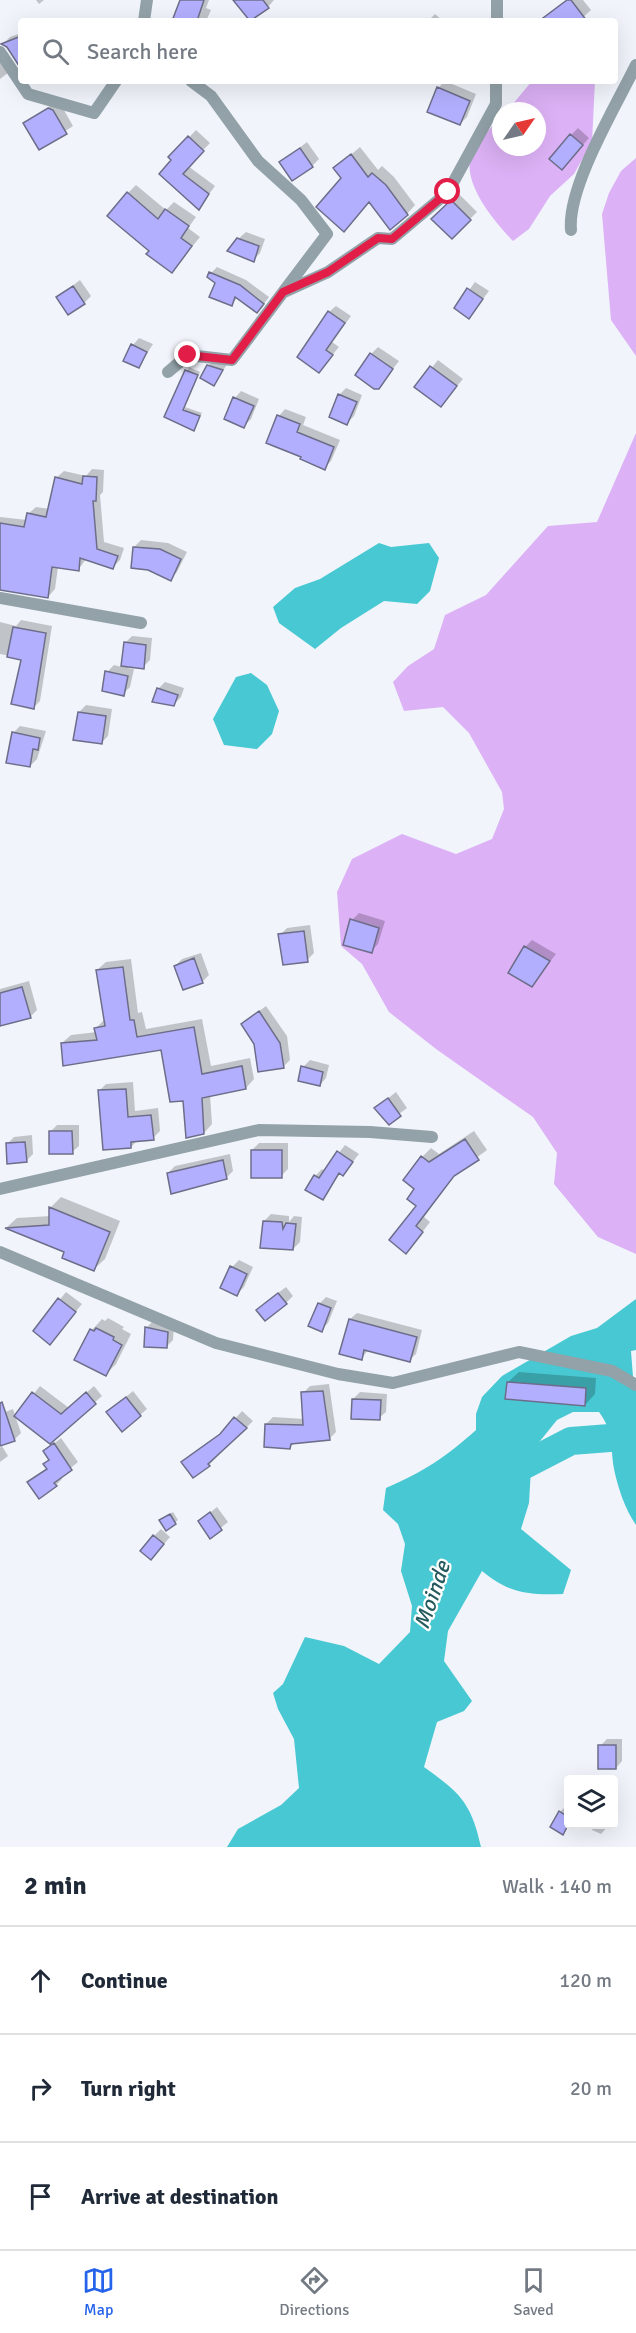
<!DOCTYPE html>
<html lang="en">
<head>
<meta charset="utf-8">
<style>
  body { margin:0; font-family:Signika,sans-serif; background:#f6f6f7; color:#1f2937 }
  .controls { position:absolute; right:18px; bottom:18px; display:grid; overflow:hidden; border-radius:6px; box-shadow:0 6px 24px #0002 }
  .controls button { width:54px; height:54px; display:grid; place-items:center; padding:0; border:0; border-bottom:2px solid #e0e1e3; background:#fff; color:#1f2937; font:30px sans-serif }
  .compass { position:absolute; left:492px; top:102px; width:54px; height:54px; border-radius:50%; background:#fff; box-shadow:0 6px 24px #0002; rotate:56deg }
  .stop { position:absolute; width:18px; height:18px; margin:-14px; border:4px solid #e11d48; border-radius:50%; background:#fff }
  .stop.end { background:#e11d48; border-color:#fff; box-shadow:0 2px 6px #0008 }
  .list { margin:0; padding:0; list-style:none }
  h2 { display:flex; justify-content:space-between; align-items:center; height:78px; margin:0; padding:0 24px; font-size:26px }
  h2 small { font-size:20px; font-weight:400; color:#747a83 }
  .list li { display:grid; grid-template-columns:39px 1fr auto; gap:18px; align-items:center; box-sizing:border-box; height:108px; padding:0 24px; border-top:2px solid #e0e1e3 }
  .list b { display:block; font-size:22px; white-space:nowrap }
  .list em { font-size:20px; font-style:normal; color:#747a83 }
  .icon { flex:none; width:33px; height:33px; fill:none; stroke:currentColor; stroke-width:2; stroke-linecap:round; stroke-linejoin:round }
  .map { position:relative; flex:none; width:636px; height:1847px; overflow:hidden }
  .search { position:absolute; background:#fff; box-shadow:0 6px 24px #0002; left:18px; right:18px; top:18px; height:66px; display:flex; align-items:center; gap:15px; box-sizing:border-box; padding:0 21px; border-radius:6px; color:#747a83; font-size:22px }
  .sheet { height:402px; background:#fff }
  nav { display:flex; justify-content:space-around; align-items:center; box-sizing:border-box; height:84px; border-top:2px solid #e0e1e3; background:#fff; font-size:16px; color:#747a83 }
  nav a { display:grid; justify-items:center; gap:3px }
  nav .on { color:#2563eb }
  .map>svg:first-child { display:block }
</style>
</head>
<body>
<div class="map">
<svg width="636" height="1847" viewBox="0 0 636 1847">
  <rect width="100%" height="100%" fill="#f1f5fb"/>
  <path fill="#dcb1f5" d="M532,81H595L592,142L574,174L550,196L529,229L513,241C495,222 462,184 471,155C474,145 494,124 501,117V147H537V111H507Z
    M636,158V356L611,320L602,214L609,193L621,171Z
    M636,433V1254L598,1237L554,1184L557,1153L533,1117L436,1049L389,1012L362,964L341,946L337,892L352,859L402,834L456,854L492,839L504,809L502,792L469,733L443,707L404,711L393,682L408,666L434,649L445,615L486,595L548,526L597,522Z"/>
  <path fill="#48c8d2" d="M379,543L391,547L429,543L439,558L430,591L417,604L384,601L341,628L315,649L279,623L273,607L295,588L320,579Z
    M251,673L267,685L279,711L272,734L257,749L224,745L213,719L236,677Z
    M636,1299V1350L631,1351L633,1377L636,1379V1525C625,1509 618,1488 614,1469C610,1445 614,1432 599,1412H573L557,1420L532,1451L529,1503L521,1529L571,1570L563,1594C528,1595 510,1594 482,1571L448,1631L444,1661L472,1701L464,1711L437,1722L424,1767C460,1793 471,1802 481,1847H227L238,1829L281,1805L299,1788L294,1739L278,1709L273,1693L283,1684L305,1637L344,1646L379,1664L410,1632L412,1606L401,1571L405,1544L398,1524L383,1510L386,1488C423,1472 446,1457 476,1430V1414L482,1397L502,1376L571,1336L597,1328Z"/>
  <path fill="#0003" d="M36,0H44L39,4Z
    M182,0H209L206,8L211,10L206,21H173Z
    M240,0H274L268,7Z
    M567,0H583L591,10L579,21H550L547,17Z
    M435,14L443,21H428Z
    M21,33V66L3,44L10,37Z
    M0,50L13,69L0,79Z
    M445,81L476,94L467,117L460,124L438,88Z
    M56,102L60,103L73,126L40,148L25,123Z
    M578,128L589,138L569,161L571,135Z
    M196,130L210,143L188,166L215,186L199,208L170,157Z
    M307,142L319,159L312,166L281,162Z
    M360,147L378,170L382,166L394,177L415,205L407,214L369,201L335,168Z
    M136,185L166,210L174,202L196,217L188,228L200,237L172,271L151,250L128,193Z
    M459,194L477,212L452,237L433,219Z
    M246,232L265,239L260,253L253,260L238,239Z
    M217,267L246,280L269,297L263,305L238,297L232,304L211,273Z
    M80,280L91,296L84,303L58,297Z
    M475,282L489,291L469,317L456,308Z
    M336,306L351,316L332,342L339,347L319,371L329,312Z
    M139,338L153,344L139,366L133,345Z
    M378,347L399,361L379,387L371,354Z
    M215,359L228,363L214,384L208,366Z
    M438,360L463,379L441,405L416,387Z
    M189,367L200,372L185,407L202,413L194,429L166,416Z
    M346,388L362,395L354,416L347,423L339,395Z
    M241,391L259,399L251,419L244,426L235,398Z
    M285,409L306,417L303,425L340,440L331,461L324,468L303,456L279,416Z
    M92,469L104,470L103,492L100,495L104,542L124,548L120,560L113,567L86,559L78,570L58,567L55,589L48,597L0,575V517L27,520L28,514L36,507L50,509L56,478L64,471L86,476Z
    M141,540L168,543L187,552L177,572L170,579L134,547Z
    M21,620L52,626L40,701L33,708L23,658L0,654V622L16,626Z
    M132,636L152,638L150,660L143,667L128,665V668L134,669L130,687L123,694L107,672L114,665L122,667L125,643Z
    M165,682L184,688L181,697L174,704L158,689Z
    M86,705L112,709L108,736L101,743L79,712Z
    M20,726L46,731L37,759L30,766L13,733Z
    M359,913L385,921L378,944L371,951L352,920Z
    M310,925L314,953L307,960L280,935L287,928Z
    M532,940L556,954L532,985L525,947Z
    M201,953L209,975L202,982L175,966L182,959Z
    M131,959L138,1013L142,1012L146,1029L202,1019L211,1066L250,1058L254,1079L246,1088L210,1095L212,1124L204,1133L184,1100L162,1048L62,1043L71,1035L97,1032L96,1028L105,1019L97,970L106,962Z
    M29,981L37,1010L30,1017L0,1024V989Z
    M266,1006L287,1036L290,1060L283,1067L255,1043L242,1024Z
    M310,1060L329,1065L326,1078L320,1085L303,1067Z
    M133,1082L135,1111L158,1108L160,1131L153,1138L138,1140L131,1147L99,1091L106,1084Z
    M396,1092L407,1108L387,1123L376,1108Z
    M57,1125H79V1146L72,1152L50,1132Z
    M474,1131L487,1150L457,1172L424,1217L430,1222L414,1243L422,1157L431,1148L439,1154Z
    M32,1135L33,1154L26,1161L7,1144L14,1137Z
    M259,1143H288V1169L281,1176L252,1150Z
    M345,1145L359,1154L343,1174L341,1172L322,1198L315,1176L322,1169L325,1171Z
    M230,1154L233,1171L226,1178L168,1173L175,1166Z
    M61,1197L120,1221L105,1259L94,1269L66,1251L7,1227L17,1218L51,1216V1207Z
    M271,1214L289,1216V1222L294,1216L302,1217L300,1242L293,1249L264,1221Z
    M239,1260L253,1267L244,1287L237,1294L232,1267Z
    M286,1287L293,1296L286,1303H265Z
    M66,1292L82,1304L50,1343L35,1330Z
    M326,1297L337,1301L328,1323L321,1330L319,1304Z
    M357,1313L422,1330L416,1354L409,1360L369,1349L361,1359L350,1319Z
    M108,1318L124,1327L122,1329L131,1334L116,1364L106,1374L76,1359L92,1330L102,1319L105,1321Z
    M154,1320L174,1325L173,1340L166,1347L146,1346L147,1327Z
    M519,1372L596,1378L595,1394L585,1405L508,1382Z
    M329,1384L336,1432L329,1439L295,1442L290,1447L266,1424L273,1417L304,1419L303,1393L310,1386Z
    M40,1386L69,1408L94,1386L102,1396L50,1442L16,1416Z
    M133,1391L147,1409L140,1415L115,1406Z
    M360,1392L387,1394L386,1412L379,1418L353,1399Z
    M13,1409L21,1433L15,1439L0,1444V1414Z
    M242,1411L253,1421L209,1465L190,1456L226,1429Z
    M61,1438L78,1462L61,1476L62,1479L56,1485L29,1482L48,1467L50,1460L45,1451Z
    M2,1446L8,1456L0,1462V1448Z
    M217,1507L228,1522L211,1536L200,1521Z
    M173,1512L178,1520L167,1529L164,1518Z
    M161,1529L170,1537L158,1551L154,1536Z
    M607,1739H622V1761L616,1768L600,1746Z
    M567,1805L570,1824L563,1833L560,1812Z
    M595,1824H610L601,1834L592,1830Z"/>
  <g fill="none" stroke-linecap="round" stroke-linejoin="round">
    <path stroke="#48c8d2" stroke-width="28" d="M500,1481L509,1473L571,1441L636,1436"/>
  </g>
  <path fill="#b2b0fe" stroke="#6d6d8a" stroke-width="1.5" d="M180,0H204L197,21H172Z
    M233,0H263L269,8L250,21Z
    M567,0H571L587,21H539Z
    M21,36V69L7,47L1,44Z
    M437,87L470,101L460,125L427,112Z
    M48,108L53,110L67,134L39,150L23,123Z
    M570,134L583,145L562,170L549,159Z
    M188,136L204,151L183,174L209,194L199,210L159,174L171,160L168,157Z
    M300,148L313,167L292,181L279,162Z
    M351,154L368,177L372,173L386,185L408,215L390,230L369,202L344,232L316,207L341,178L333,168Z
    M127,192L158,219L165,209L189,226L181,238L192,246L172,273L146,254L149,251L107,216Z
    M451,200L471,220L452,239L431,219Z
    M237,238L259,246L254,262L227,251Z
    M209,272L240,285L264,304L257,313L235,297L232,306L209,297L215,283L207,277Z
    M73,286L85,304L68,315L56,297Z
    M467,288L483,299L469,319L454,308Z
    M328,311L345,323L326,350L333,355L319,373L297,357Z
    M131,344L147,352L139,368L123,361Z
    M370,353L393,369L379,389H374L355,375Z
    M207,365L223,370L214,386L200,378Z
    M430,366L457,386L441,407L414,387Z
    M185,370L198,375L183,410L200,416L194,431L164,417Z
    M338,394L357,402L347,425L329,417Z
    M233,397L254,406L244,428L224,419Z
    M277,415L300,424L297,432L334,447L325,470L300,459L301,457L266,443Z
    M83,476L97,477L96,501H93L97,549L118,556L113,569L80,558L79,571L52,567L48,598L0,590V523L24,527L27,513L46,517L55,477L82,484Z
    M133,547L160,549L181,559L171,581L148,570L131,568Z
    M13,627L46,633L34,709L11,704L21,660L7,657Z
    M124,642L146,645L144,669L121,666Z
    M105,671L128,676L124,696L102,691Z
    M157,688L178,695L174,706L152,702Z
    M78,712L106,716L102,744L73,740Z
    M12,732L40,738L38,750L33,749L30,767L6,763Z
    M350,919L379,928L372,953L343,945Z
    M304,931L308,962L283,965L278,934Z
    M524,946L550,961L532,987L508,973Z
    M194,958L203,983L183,990L174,966Z
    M123,967L130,1020H134L137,1037L194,1027L202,1074L242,1066L246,1089L202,1098L204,1134L186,1138L183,1101L170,1102L161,1050L63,1066L61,1043L97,1040L94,1028L105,1026L96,970Z
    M22,987L31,1018L0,1026V993Z
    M259,1011L280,1043L284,1068L258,1072L254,1044L241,1024Z
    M301,1066L323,1072L320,1086L298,1081Z
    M126,1089L128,1117L151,1115L154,1140L131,1142V1148L103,1150L98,1090Z
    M388,1098L401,1116L389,1125L374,1108Z
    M49,1131H72L73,1154H49Z
    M465,1139L479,1160L454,1176L416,1226L423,1232L406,1254L389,1240L416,1206L407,1199L414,1189L403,1180L421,1156L429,1162Z
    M25,1142L27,1162L7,1164L6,1143Z
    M251,1150H282V1178H251Z
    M337,1151L353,1162L343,1176L339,1173L323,1200L305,1190L314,1175L319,1178Z
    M223,1160L227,1179L171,1194L167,1173Z
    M49,1207L110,1232L94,1271L62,1258L64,1252L5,1228L49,1225Z
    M263,1221L282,1222L283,1229L286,1223L296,1224L293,1250L260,1248Z
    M230,1266L247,1274L237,1296L220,1288Z
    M278,1293L287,1304L265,1321L256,1310Z
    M58,1298L76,1312L50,1345L33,1331Z
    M318,1303L331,1308L322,1332L308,1326Z
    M349,1319L417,1337L410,1362L364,1350L362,1360L339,1354Z
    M145,1327L168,1332L167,1348L144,1347Z
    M96,1328L114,1337L113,1340L122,1345L106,1376L74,1360L90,1329L94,1331Z
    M507,1382L586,1388L585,1406L505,1399Z
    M323,1391L330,1440L291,1444L290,1449L264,1447L265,1424L303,1425L301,1392Z
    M32,1392L61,1414L86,1392L96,1404L50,1444L14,1416Z
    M126,1397L141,1416L122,1432L106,1412Z
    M352,1399L381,1400L380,1420L351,1419Z
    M2,1402L15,1441L0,1446V1403Z
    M234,1417L247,1428L208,1464L210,1466L193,1478L181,1462L220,1434Z
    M54,1443L72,1470L54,1483L57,1486L39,1499L27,1482L47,1469L43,1464L49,1460L43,1451Z
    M210,1512L222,1530L210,1539L198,1521Z
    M170,1514L176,1524L166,1531L159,1520Z
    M153,1535L164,1544L151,1560L140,1551Z
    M598,1745H616V1769H598Z
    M559,1811L568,1817V1825L563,1835L550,1827Z"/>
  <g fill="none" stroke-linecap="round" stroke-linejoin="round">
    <path stroke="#93a2a9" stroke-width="12" d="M144,21L147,0
      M497,21V0
      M0,52L28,94L94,113L116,81
      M571,230C567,187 616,106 636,65
      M284,292L328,272L378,238L392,239L448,192L496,104V81
      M168,372L188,355L232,360L327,234L301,200L258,161L211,96L191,81
      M0,598L141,623
      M0,1189L259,1130L370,1132L432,1137
      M0,1252L216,1343L338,1374L393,1383L519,1352L612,1371L636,1385"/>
  </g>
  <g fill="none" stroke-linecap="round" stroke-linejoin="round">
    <path stroke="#e11d48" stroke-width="8" d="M188,355L232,360L283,292L328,272L378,238L392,239L448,192"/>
  </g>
  <g text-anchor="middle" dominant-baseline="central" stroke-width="4.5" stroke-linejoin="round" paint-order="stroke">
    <g font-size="22" font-style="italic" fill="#255a5e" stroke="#fff">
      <text transform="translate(432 1595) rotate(-71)">Moinde</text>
    </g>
  </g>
</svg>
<div class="controls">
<button><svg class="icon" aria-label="layers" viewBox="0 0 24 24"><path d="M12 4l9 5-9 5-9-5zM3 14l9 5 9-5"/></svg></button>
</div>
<svg class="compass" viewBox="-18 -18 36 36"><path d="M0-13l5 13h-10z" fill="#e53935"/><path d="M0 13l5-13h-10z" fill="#747a83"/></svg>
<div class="stop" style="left:448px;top:192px"></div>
<div class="stop end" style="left:188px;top:355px"></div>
<div class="search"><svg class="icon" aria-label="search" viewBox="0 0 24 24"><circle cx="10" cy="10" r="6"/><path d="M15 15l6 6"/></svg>Search here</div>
</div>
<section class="sheet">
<h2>2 min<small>Walk · 140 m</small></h2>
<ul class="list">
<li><svg class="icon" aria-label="ahead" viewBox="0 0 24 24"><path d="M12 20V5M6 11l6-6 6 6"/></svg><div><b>Continue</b></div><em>120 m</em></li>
<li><svg class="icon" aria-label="right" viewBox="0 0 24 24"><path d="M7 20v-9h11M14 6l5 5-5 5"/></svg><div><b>Turn right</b></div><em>20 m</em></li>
<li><svg class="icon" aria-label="arrive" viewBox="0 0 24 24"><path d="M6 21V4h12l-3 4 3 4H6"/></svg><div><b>Arrive at destination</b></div></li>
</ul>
</section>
<nav>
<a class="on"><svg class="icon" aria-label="map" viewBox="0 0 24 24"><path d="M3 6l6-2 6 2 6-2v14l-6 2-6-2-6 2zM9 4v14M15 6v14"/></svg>Map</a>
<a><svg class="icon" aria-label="directions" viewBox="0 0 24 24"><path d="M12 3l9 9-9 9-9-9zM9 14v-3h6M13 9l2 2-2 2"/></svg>Directions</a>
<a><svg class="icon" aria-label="saved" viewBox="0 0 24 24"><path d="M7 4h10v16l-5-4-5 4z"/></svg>Saved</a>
</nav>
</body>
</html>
